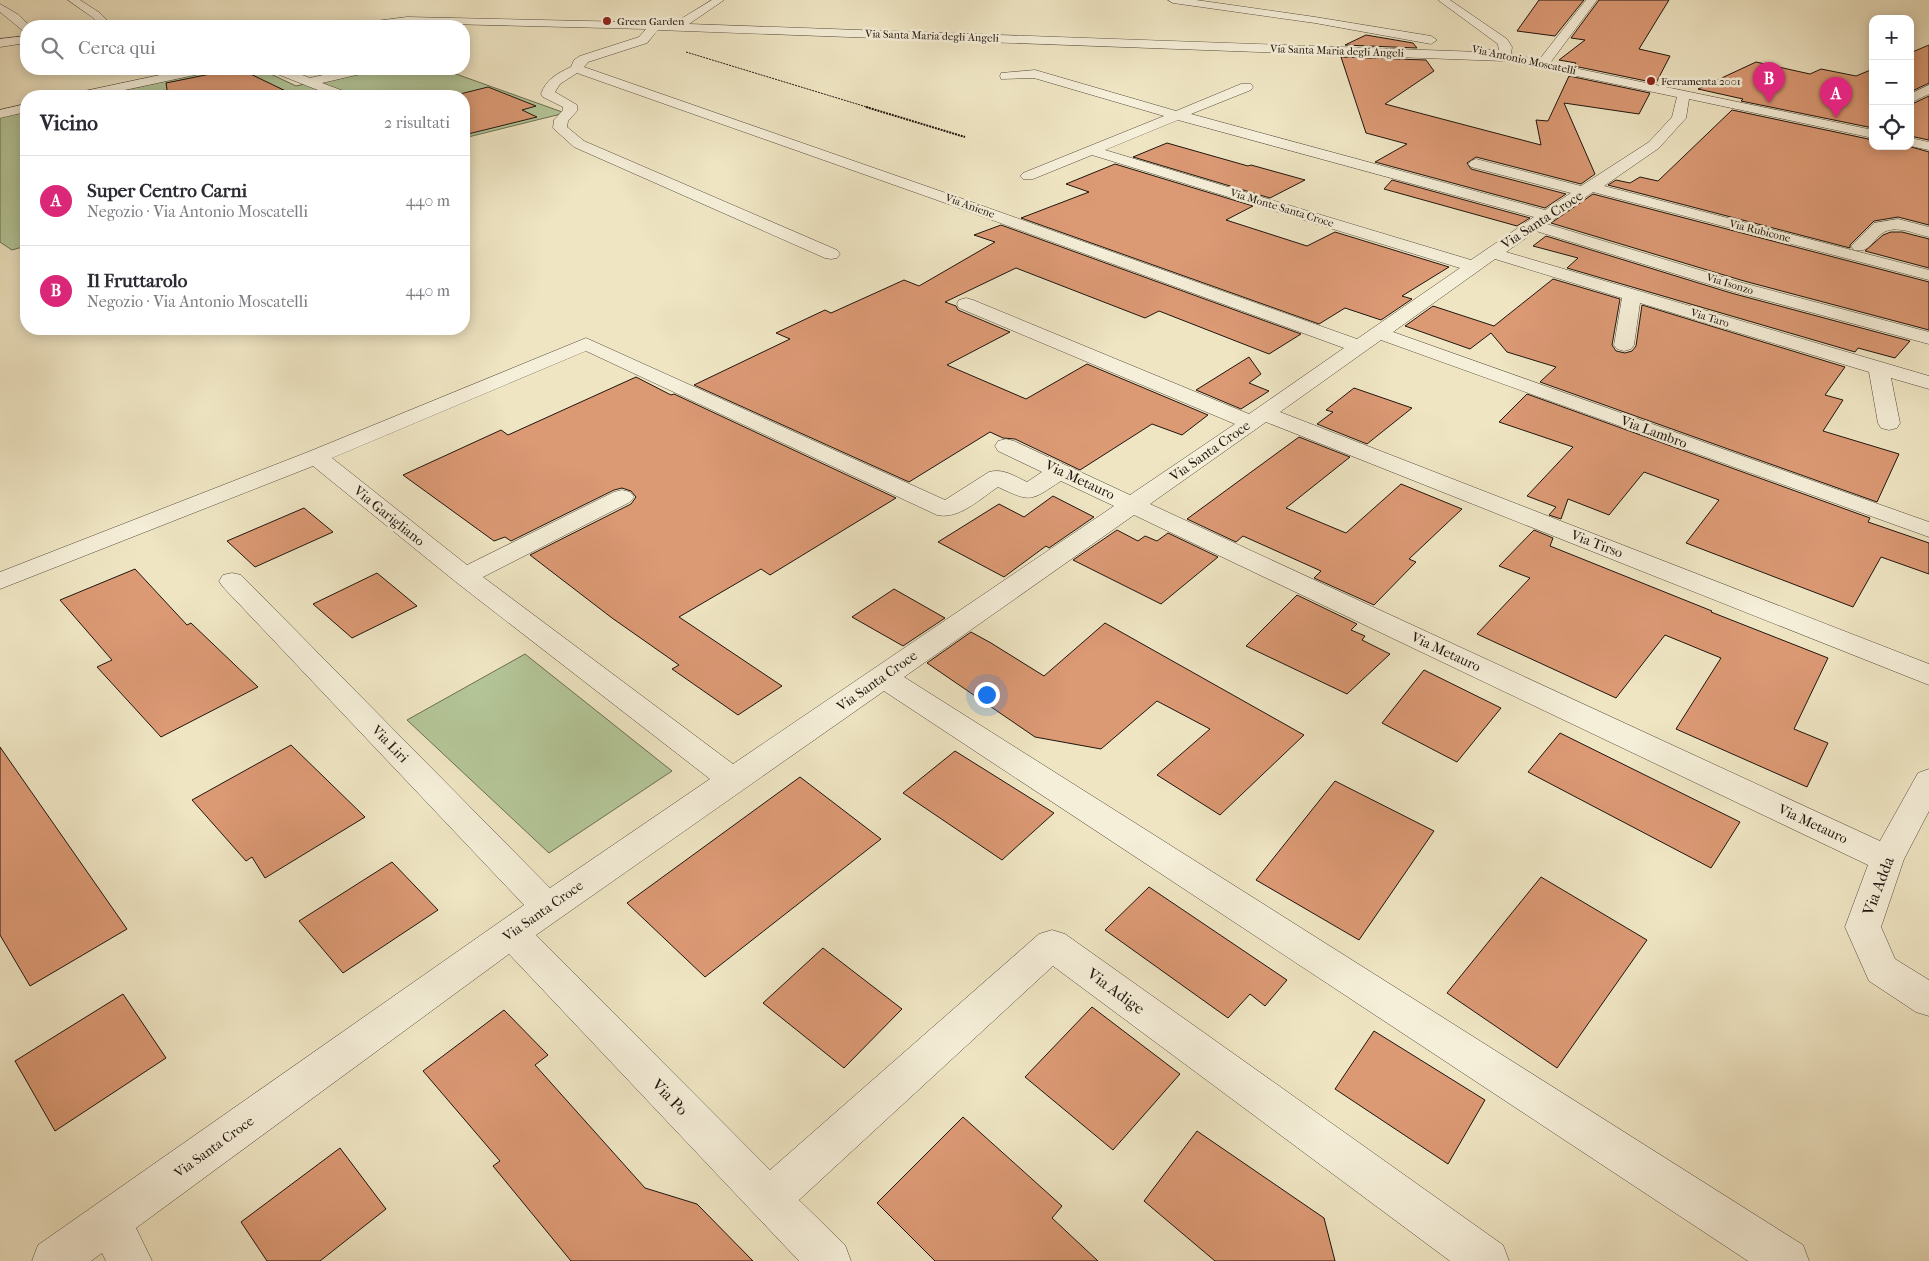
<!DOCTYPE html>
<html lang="it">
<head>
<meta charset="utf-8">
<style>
  body { margin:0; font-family:"IM FELL French Canon",serif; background:#f2f2f3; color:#2b2b33 }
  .controls { position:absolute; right:15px; top:15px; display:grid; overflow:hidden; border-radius:10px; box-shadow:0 2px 12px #0003 }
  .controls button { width:45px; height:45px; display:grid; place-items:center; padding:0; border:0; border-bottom:1px solid #e1e1e2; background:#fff; color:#2b2b33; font:25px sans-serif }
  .you { position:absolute; left:986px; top:694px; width:18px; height:18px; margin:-12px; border:4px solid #fff; border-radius:50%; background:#1a73e8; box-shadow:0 0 0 8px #1a73e833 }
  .badge { display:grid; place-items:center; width:32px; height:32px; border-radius:50%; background:#db2777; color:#fff; font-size:16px; font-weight:700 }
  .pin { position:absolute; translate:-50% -41px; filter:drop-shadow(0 1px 2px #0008) }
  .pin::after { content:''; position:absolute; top:26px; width:18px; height:15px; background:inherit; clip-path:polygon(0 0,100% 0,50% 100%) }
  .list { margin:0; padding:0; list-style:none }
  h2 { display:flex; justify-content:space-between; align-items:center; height:65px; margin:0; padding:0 20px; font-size:21px }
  h2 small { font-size:16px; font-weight:400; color:#7c7c81 }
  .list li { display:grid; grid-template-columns:32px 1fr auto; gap:15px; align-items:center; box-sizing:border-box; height:90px; padding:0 20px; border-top:1px solid #e1e1e2 }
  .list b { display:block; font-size:19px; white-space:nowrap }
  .list p { margin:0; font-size:16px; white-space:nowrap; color:#7c7c81 }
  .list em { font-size:16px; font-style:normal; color:#7c7c81 }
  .icon { flex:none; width:28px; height:28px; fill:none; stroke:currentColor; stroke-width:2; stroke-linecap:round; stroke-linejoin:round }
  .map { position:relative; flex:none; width:1929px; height:1261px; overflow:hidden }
  .search { position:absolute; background:#fff; box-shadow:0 2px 12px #0003; left:20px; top:20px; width:450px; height:55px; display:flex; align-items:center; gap:12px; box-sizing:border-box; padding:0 18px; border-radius:20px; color:#7c7c81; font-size:19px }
  .panel { position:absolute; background:#fff; box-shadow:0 2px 12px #0003; left:20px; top:90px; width:450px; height:245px; border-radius:20px }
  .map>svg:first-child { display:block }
</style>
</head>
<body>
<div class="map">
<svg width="1929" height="1261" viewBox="0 0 1929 1261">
  <rect width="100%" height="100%" fill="#efe5c3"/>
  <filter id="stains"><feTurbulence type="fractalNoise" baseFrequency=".004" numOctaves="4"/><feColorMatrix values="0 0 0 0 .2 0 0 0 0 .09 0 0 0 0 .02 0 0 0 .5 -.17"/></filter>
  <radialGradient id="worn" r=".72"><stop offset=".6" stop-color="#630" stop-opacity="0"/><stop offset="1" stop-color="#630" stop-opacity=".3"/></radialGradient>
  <path fill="#b4c698" stroke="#6a6e53" d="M220,69H260L296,86L377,69H442L565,113L464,138V96H96Z
    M26,112V246L12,250L0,242V117Z
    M525,654L672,771L549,853L407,720Z"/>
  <path fill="#db9974" stroke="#1f150e" d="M1539,0H1584L1555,36L1517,31Z
    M1599,0H1669L1639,49L1670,56L1656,83L1574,66L1576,63L1559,60L1585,40L1571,38Z
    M1366,35L1413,43L1417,48L1345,45Z
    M1929,45V83L1910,92V53Z
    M1341,57L1426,60L1434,71L1385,104L1541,145L1536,120L1548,121L1569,76L1650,93L1639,114L1564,103L1595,174L1581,184L1476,157L1467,163L1471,169L1566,194L1545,208L1375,162L1407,144L1366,133Z
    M1756,62L1810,74L1821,69L1856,76L1873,69V128L1741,101L1743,99L1698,89Z
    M235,69H240L296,96H168L166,83Z
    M488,87L536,106L522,110L537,117L464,135V96H452Z
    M1929,96V140L1910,136V105Z
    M1732,110L1873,140V146H1908L1929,152V225L1898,217L1874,221L1850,245V248L1608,185L1616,180L1630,183L1640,177L1658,181Z
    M1167,143L1248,166L1251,165L1305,180L1270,198L1133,157Z
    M1115,164L1253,206L1226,220L1307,246L1335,232L1449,267L1402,296L1412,299L1381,320L1345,308L1319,324L1021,218L1089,192L1066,184Z
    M1392,180L1530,218L1517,226L1384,189Z
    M1593,194L1929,282V330L1744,281L1551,223Z
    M1001,225L1301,334L1269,354L1159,311L1145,318L1016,268L945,302L956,306L958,310L1010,332L947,365L1026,399L1087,364L1208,415L1182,435L1152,424L1080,470L1015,439L1003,438L990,432L909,482L694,385L790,339L776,333L825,310L831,313L904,280L919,286L995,242L974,235Z
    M1891,232H1902L1929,239V268L1865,251L1883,235Z
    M1546,236L1731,293L1910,341L1895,358L1858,348L1855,352L1567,268L1578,258L1533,246Z
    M1553,279L1620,299L1612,345L1616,351L1625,353L1632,351L1636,346L1642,305L1845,367L1825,395L1843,400L1823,431L1899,454L1877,502L1540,382L1556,367L1507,352L1491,333L1470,349L1405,326L1433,306L1494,326Z
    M1249,357L1261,374L1249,383L1269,391L1241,409L1196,390Z
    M636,377L671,395L674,394L896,498L770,575L761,569L679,617L782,686L738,715L672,669L679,665L612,618L530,555L631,504L636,497L631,491L622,488L614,490L511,541L505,537L494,541L403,475L501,430L508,435Z
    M1354,388L1412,408L1367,444L1317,424L1333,412L1326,410Z
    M1527,394L1870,518L1868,522L1929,543V574L1881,557L1853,607L1686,543L1719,500L1644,472L1609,515L1568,499L1561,519L1549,515L1556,507L1527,496L1573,447L1499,422Z
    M1299,437L1350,457L1286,508L1346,533L1401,484L1462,509L1409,559L1416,562L1374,605L1314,578L1321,571L1243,536L1236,542L1187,519Z
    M1053,496L1094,517L1049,548L1046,546L1004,577L938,542L999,504L1024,517Z
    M304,508L333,532L255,567L227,541Z
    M1117,530L1138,541L1145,536L1157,541L1168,533L1218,557L1161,604L1073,560Z
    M1534,530L1553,538L1550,546L1712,611L1711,612L1828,658L1794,729L1828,743L1807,787L1676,729L1721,658L1665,635L1616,698L1477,634L1530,578L1499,566Z
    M135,569L187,625L191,623L258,687L161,737L97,667L112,660L60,600Z
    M377,573L417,606L352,638L313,604Z
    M894,589L945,618L903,646L852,617Z
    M1297,595L1357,624L1351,630L1365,636L1362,640L1390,654L1347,694L1246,646Z
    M1105,623L1304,735L1220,815L1157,775L1210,729L1157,701L1101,749L1035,737L927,663L971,632L991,643L1044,676Z
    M1424,670L1501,708L1457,762L1382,723Z
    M1560,733L1740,822L1711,868L1528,772Z
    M291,745L365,817L265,878L252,857L246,861L192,800Z
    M0,747L127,929L30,986L0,935Z
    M955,751L1054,813L1002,860L903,793Z
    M800,777L881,839L705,977L627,903Z
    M1335,781L1434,831L1359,940L1256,880Z
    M392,862L438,910L343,973L299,921Z
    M1541,877L1647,940L1557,1068L1447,993Z
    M1149,887L1287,980L1265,1006L1250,994L1228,1018L1105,930Z
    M823,948L902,1009L844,1068L763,1003Z
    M123,994L166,1058L55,1131L15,1061Z
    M1092,1007L1180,1074L1113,1150L1025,1077Z
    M504,1010L548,1055L535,1065L645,1188L697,1204L753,1261H571L493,1166L500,1161L423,1071Z
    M1374,1031L1485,1100L1448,1164L1335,1089Z
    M963,1117L1062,1206L1052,1218L1098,1261H935L877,1203Z
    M1197,1131L1324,1218L1335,1261H1215L1144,1201Z
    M340,1148L386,1209L320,1261H267L241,1222Z"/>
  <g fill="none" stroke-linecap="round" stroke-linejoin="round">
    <defs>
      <path id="minor" d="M68,0H80L100,13L113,26H101L92,17Z
        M712,0H724L689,24L1481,52L1487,49L1499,52L1498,44L1438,0H1450L1507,39L1512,47L1511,54L1539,60L1586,0H1597L1550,63L1873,130V138L1689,99L1686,118L1659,148L1604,186L1929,270V280L1593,192L1547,224L1743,283L1929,332V344L1731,291L1536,231L1506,252L1929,376V389L1891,378L1900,423L1897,428L1889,430L1881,428L1878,423L1869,372L1640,303L1634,345L1631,349L1624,351L1617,349L1614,345L1622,298L1495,259L1393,332L1929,522V537L1381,340L1280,412L1929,664V685L1266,422L1150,504L1880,841L1918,773L1929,769V811L1904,859L1881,927L1895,959L1929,980V1016L1916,1012L1869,981L1845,927L1868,865L1134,515L904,677L1803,1245L1809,1261H1748L884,691L536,935L770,1170L1039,934L1052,930L1065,934L1503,1245L1509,1261H1450L1053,966L799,1200L845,1245L851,1261H799L509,954L136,1228L152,1261H106L102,1253L91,1261H32L38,1245L524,905L223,587L219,581L223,575L232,573L241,575L550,888L710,779L456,582L313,466L0,589V572L308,452L586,338L945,500L989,472C1003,468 1014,476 1027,482L1042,472L998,451L995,446L998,441L1006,439L1014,441L1130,495L1235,424L959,308L957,304L959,300L966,298L973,300L1249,414L1344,348L951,205L577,73L560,84L555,92L577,105V111L568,121L567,127L584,141L837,250L840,254L837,258L831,259L825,258L574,147L553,128L554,120L563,110V107L543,97L541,94C546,79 558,73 571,67L574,60L580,56L639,37L646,29L407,23L385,26H354L360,23L407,17L674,23ZM658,30L1505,61L1677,97L1672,117L1649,142L1581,186L1476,159L1471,161L1468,164L1471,167L1571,193L1545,210L1191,114L1251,90L1253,87L1251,84H1241L1176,111L1035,70L1001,73L1000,76L1001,79L1034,78L1164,116L1023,173L1020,176L1023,179H1033L1092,155L1460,268L1357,339L963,199L584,67L588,62L647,43ZM1178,120L1534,217L1471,260L1105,150ZM586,351L937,515C959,520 981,498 998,487C1032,503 1030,501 1061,481L1114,506L733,764L483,577L630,502L634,497L630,492L622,490L614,492L467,565L332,458Z
        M1168,0H1196L1315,17L1431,36L1437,40L1431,44L1315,23L1173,3Z
        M0,4L19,15L30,26H26V31L22,30L0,12Z
        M26,36V43L0,47V39Z
        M188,69H210L204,73L97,96H73L80,92Z
        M270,69H287L310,78L349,69H371L369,72L322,83L349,93L351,96H333L272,72Z
        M1929,85V94L1910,103V94Z
        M26,104V112L0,118V110Z
        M1910,138L1929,142V150L1910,146Z
        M1898,219L1929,227V237C1916,234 1899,226 1886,231C1873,237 1871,254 1854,250L1851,246L1874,223Z"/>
    </defs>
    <use href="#minor" stroke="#53493b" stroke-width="1"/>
    <path stroke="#1f150e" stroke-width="1" stroke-dasharray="2 1" stroke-linecap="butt" d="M686,52L870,108"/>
    <path stroke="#1f150e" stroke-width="2" stroke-dasharray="2 1" stroke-linecap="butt" d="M866,107L965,137"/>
    <use href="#minor" fill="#f5eed8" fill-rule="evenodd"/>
  </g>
  <g fill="#8f2418" stroke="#f5eed8" stroke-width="2">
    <circle cx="607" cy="21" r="5"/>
    <circle cx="1651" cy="81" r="5"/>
  </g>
  <g text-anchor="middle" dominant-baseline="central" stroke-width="5" stroke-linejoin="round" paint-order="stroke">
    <g font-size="11" fill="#1f150e" stroke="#f5eed8" text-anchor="start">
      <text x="617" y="21">Green Garden</text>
      <text x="1661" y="81">Ferramenta 2001</text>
    </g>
    <g font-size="11" fill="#1f150e" stroke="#f5eed8">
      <text transform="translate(932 36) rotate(2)">Via Santa Maria degli Angeli</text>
      <text transform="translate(1337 51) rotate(2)">Via Santa Maria degli Angeli</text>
      <text transform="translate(1524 60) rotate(12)">Via Antonio Moscatelli</text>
      <text transform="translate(970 206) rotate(20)">Via Aniene</text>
      <text transform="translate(1282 208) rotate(17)">Via Monte Santa Croce</text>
      <text transform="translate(1760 231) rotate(14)">Via Rubicone</text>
      <text transform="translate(1730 284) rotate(17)">Via Isonzo</text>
      <text transform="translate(1710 318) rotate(17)">Via Taro</text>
    </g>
    <g font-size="14" fill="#1f150e" stroke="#f5eed8">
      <text transform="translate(1542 220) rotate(-33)">Via Santa Croce</text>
      <text transform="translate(1654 432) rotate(20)">Via Lambro</text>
      <text transform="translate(1210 451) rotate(-35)">Via Santa Croce</text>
      <text transform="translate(1080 480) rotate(25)">Via Metauro</text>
      <text transform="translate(389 516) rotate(39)">Via Garigliano</text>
      <text transform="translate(1597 544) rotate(21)">Via Tirso</text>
      <text transform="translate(1446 652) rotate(25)">Via Metauro</text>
      <text transform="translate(877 681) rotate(-35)">Via Santa Croce</text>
      <text transform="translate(390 744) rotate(46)">Via Liri</text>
      <text transform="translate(1813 824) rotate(25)">Via Metauro</text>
      <text transform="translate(543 911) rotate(-35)">Via Santa Croce</text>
      <text transform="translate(214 1147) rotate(-36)">Via Santa Croce</text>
    </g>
    <g font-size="16" fill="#1f150e" stroke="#f5eed8">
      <text transform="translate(1878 886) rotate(-69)">Via Adda</text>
      <text transform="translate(1116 991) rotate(36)">Via Adige</text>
      <text transform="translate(670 1097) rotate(46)">Via Po</text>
    </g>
  </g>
  <rect width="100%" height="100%" filter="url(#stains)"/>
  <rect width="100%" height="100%" fill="url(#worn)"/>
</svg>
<div class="controls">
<button>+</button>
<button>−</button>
<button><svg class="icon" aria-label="locate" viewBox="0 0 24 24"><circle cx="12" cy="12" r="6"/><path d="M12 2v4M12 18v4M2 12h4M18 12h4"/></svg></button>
</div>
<div class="you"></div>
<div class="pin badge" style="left:1836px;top:118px">A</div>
<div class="pin badge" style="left:1769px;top:103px">B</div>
<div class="search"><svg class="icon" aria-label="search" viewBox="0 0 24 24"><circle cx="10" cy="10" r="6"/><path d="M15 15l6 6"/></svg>Cerca qui</div>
<section class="panel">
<h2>Vicino<small>2 risultati</small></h2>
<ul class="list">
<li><span class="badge">A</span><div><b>Super Centro Carni</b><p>Negozio · Via Antonio Moscatelli</p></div><em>440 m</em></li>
<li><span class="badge">B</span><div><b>Il Fruttarolo</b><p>Negozio · Via Antonio Moscatelli</p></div><em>440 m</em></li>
</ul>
</section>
</div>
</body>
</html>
